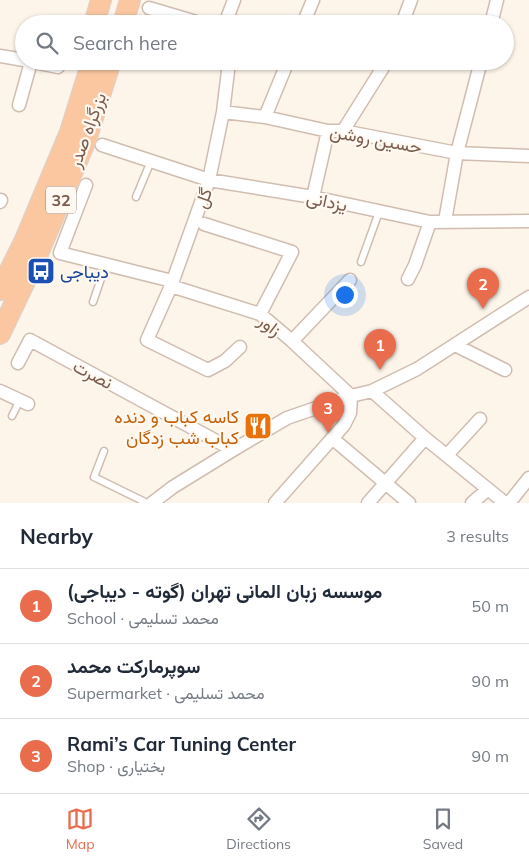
<!DOCTYPE html>
<html lang="en">
<head>
<meta charset="utf-8">
<style>
  body { margin:0; font-family:Mulish,Vazirmatn,sans-serif; background:#f6f6f7; color:#1f2937 }
  .you { position:absolute; left:344px; top:294px; width:18px; height:18px; margin:-12px; border:4px solid #fff; border-radius:50%; background:#1a73e8; box-shadow:0 0 0 8px #1a73e833 }
  .badge { display:grid; place-items:center; width:32px; height:32px; border-radius:50%; background:#e96d4d; color:#fff; font-size:16px; font-weight:700 }
  .pin { position:absolute; translate:-50% -41px; filter:drop-shadow(0 1px 2px #0008) }
  .pin::after { content:''; position:absolute; top:26px; width:18px; height:15px; background:inherit; clip-path:polygon(0 0,100% 0,50% 100%) }
  .list { margin:0; padding:0; list-style:none }
  h2 { display:flex; justify-content:space-between; align-items:center; height:65px; margin:0; padding:0 20px; font-size:21px }
  h2 small { font-size:16px; font-weight:400; color:#747a83 }
  .list li { display:grid; grid-template-columns:32px 1fr auto; gap:15px; align-items:center; box-sizing:border-box; height:75px; padding:0 20px; border-top:1px solid #e0e1e3 }
  .list b { display:block; font-size:19px; white-space:nowrap }
  .list p { margin:0; font-size:16px; white-space:nowrap; color:#747a83 }
  .list em { font-size:16px; font-style:normal; color:#747a83 }
  .icon { flex:none; width:28px; height:28px; fill:none; stroke:currentColor; stroke-width:2; stroke-linecap:round; stroke-linejoin:round }
  .map { position:relative; flex:none; width:529px; height:503px; overflow:hidden }
  .search { position:absolute; background:#fff; box-shadow:0 1px 4px #0004; left:15px; right:15px; top:15px; height:55px; display:flex; align-items:center; gap:12px; box-sizing:border-box; padding:0 18px; border-radius:28px; color:#747a83; font-size:19px }
  .sheet { height:290px; background:#fff }
  nav { display:flex; justify-content:space-around; align-items:center; box-sizing:border-box; height:70px; border-top:1px solid #e0e1e3; background:#fff; font-size:14px; color:#747a83 }
  nav a { display:grid; justify-items:center; gap:2px }
  nav .on { color:#e96d4d }
  .map>svg:first-child { display:block }
</style>
</head>
<body>
<div class="map">
<svg width="529" height="503" viewBox="0 0 529 503">
  <rect width="100%" height="100%" fill="#fdf5ea"/>
  <g fill="none" stroke-linecap="round" stroke-linejoin="round">
    <defs>
      <path id="service" d="M136,197L151,161
        M361,262L379,212
        M93,302L106,264
        M12,416L20,400
        M104,451L94,477L147,503"/>
      <path id="minor" d="M149,8L203,24
        M225,24L234,0
        M303,24L313,0
        M402,24L411,0
        M491,24L497,0
        M0,56L24,60
        M29,61L58,67
        M227,61L228,71L223,112L209,180L171,286L147,340L208,370L225,361L240,347
        M19,105L31,62
        M223,112L265,117L328,131H343L457,153L529,156
        M265,117L288,61
        M343,131L387,61
        M102,145L209,180L313,197L430,222L529,221
        M86,185L60,253L172,281
        M313,197L328,131
        M0,202L1,200
        M445,221L457,153L481,61
        M204,224L292,252L260,314
        M408,279L415,265L430,222
        M171,286L260,314L292,341L351,396
        M292,341L350,280
        M455,345L505,370
        M18,363L30,340L233,450
        M0,391L28,404
        M372,391L425,438L505,503
        M332,438L409,503
        M447,455L480,419
        M152,503L173,487L233,450L287,418L351,396L372,391L417,369L529,297
        M275,503L344,425L350,413L351,396
        M368,503L425,438
        M472,503L487,490
        M509,503L529,478"/>
      <path id="trunk" d="M94,24L101,0
        M123,24L130,0
        M0,290L24,242L70,132L92,61
        M0,334L37,256L86,140L111,61"/>
    </defs>
    <use href="#service" stroke="#d1bdaf" stroke-width="9"/>
    <use href="#minor" stroke="#d1bdaf" stroke-width="15"/>
    <use href="#trunk" stroke="#dad1cd" stroke-width="22"/>
    <use href="#service" stroke="#fff" stroke-width="6"/>
    <use href="#minor" stroke="#fff" stroke-width="12"/>
    <use href="#trunk" stroke="#fac7a1" stroke-width="20"/>
  </g>
  <defs>
    <symbol id="bus-square" viewBox="-11 -11 22 22"><rect x="-9" y="-9" width="18" height="18" rx="4" fill="#1a4fb4" stroke="#fff9f2"/><path d="M-5-6H5V4H4V6H2V4H-2V6H-4V4H-5ZM-3.5-4V0h7V-4ZM-3.5 1.2v1.5H-2V1.2ZM2 1.2v1.5H3.5V1.2Z" fill="#fff"/></symbol>
    <symbol id="restaurant-square" viewBox="-11 -11 22 22"><rect x="-9" y="-9" width="18" height="18" rx="4" fill="#e8710a" stroke="#fff9f2"/><path d="M-5-6h1v4h1v-4h1v4h1v-4h1v5L-1.5 .5V6h-2V.5L-5-1ZM5-6V6H3V1.5H1.5Q1.5-4 5-6Z" fill="#fff"/></symbol>
  </defs>
  <g fill-rule="evenodd">
    <use href="#bus-square" x="25" y="255" width="32" height="32"/>
    <use href="#restaurant-square" x="242" y="410" width="32" height="32"/>
  </g>
  <g text-anchor="middle" dominant-baseline="central" stroke-width="4.5" stroke-linejoin="round" paint-order="stroke">
    <rect fill="#fff9f2" stroke="#a28a7e" stroke-width="1" x="46" y="186.5" width="30" height="27" rx="4"/>
    <g font-size="16" font-weight="bold" fill="#7a5b4c">
      <text x="61" y="200">32</text>
    </g>
    <g font-size="18" fill="#7a5b4c" stroke="#fff9f2">
      <text transform="translate(87 130) rotate(-70)">بزرگراه صدر</text>
      <text transform="translate(376 139) rotate(10)">حسین روشن</text>
      <text transform="translate(203 198) rotate(-70)">گل</text>
      <text transform="translate(327 201) rotate(12)">یزدانی</text>
      <text transform="translate(270 325) rotate(37)">زاور</text>
      <text transform="translate(93 374) rotate(28)">نصرت</text>
    </g>
    <g font-size="18" fill="#164399" stroke="#fff9f2" text-anchor="start">
      <text x="60" y="271">دیباجی</text>
    </g>
    <g font-size="18" fill="#c56008" stroke="#fff9f2" text-anchor="end">
      <text x="239" y="416">کاسه کباب و دنده<tspan x="239" dy="21">کباب شب زدگان</tspan></text>
    </g>
  </g>
</svg>
<div class="you"></div>
<div class="pin badge" style="left:380px;top:370px">1</div>
<div class="pin badge" style="left:483px;top:309px">2</div>
<div class="pin badge" style="left:328px;top:433px">3</div>
<div class="search"><svg class="icon" aria-label="search" viewBox="0 0 24 24"><circle cx="10" cy="10" r="6"/><path d="M15 15l6 6"/></svg>Search here</div>
</div>
<section class="sheet">
<h2>Nearby<small>3 results</small></h2>
<ul class="list">
<li><span class="badge">1</span><div><b>موسسه زبان المانی تهران (گوته - دیباجی)</b><p>School · محمد تسلیمی</p></div><em>50 m</em></li>
<li><span class="badge">2</span><div><b>سوپرمارکت محمد</b><p>Supermarket · محمد تسلیمی</p></div><em>90 m</em></li>
<li><span class="badge">3</span><div><b>Rami’s Car Tuning Center</b><p>Shop · بختیاری</p></div><em>90 m</em></li>
</ul>
</section>
<nav>
<a class="on"><svg class="icon" aria-label="map" viewBox="0 0 24 24"><path d="M3 6l6-2 6 2 6-2v14l-6 2-6-2-6 2zM9 4v14M15 6v14"/></svg>Map</a>
<a><svg class="icon" aria-label="directions" viewBox="0 0 24 24"><path d="M12 3l9 9-9 9-9-9zM9 14v-3h6M13 9l2 2-2 2"/></svg>Directions</a>
<a><svg class="icon" aria-label="saved" viewBox="0 0 24 24"><path d="M7 4h10v16l-5-4-5 4z"/></svg>Saved</a>
</nav>
</body>
</html>
